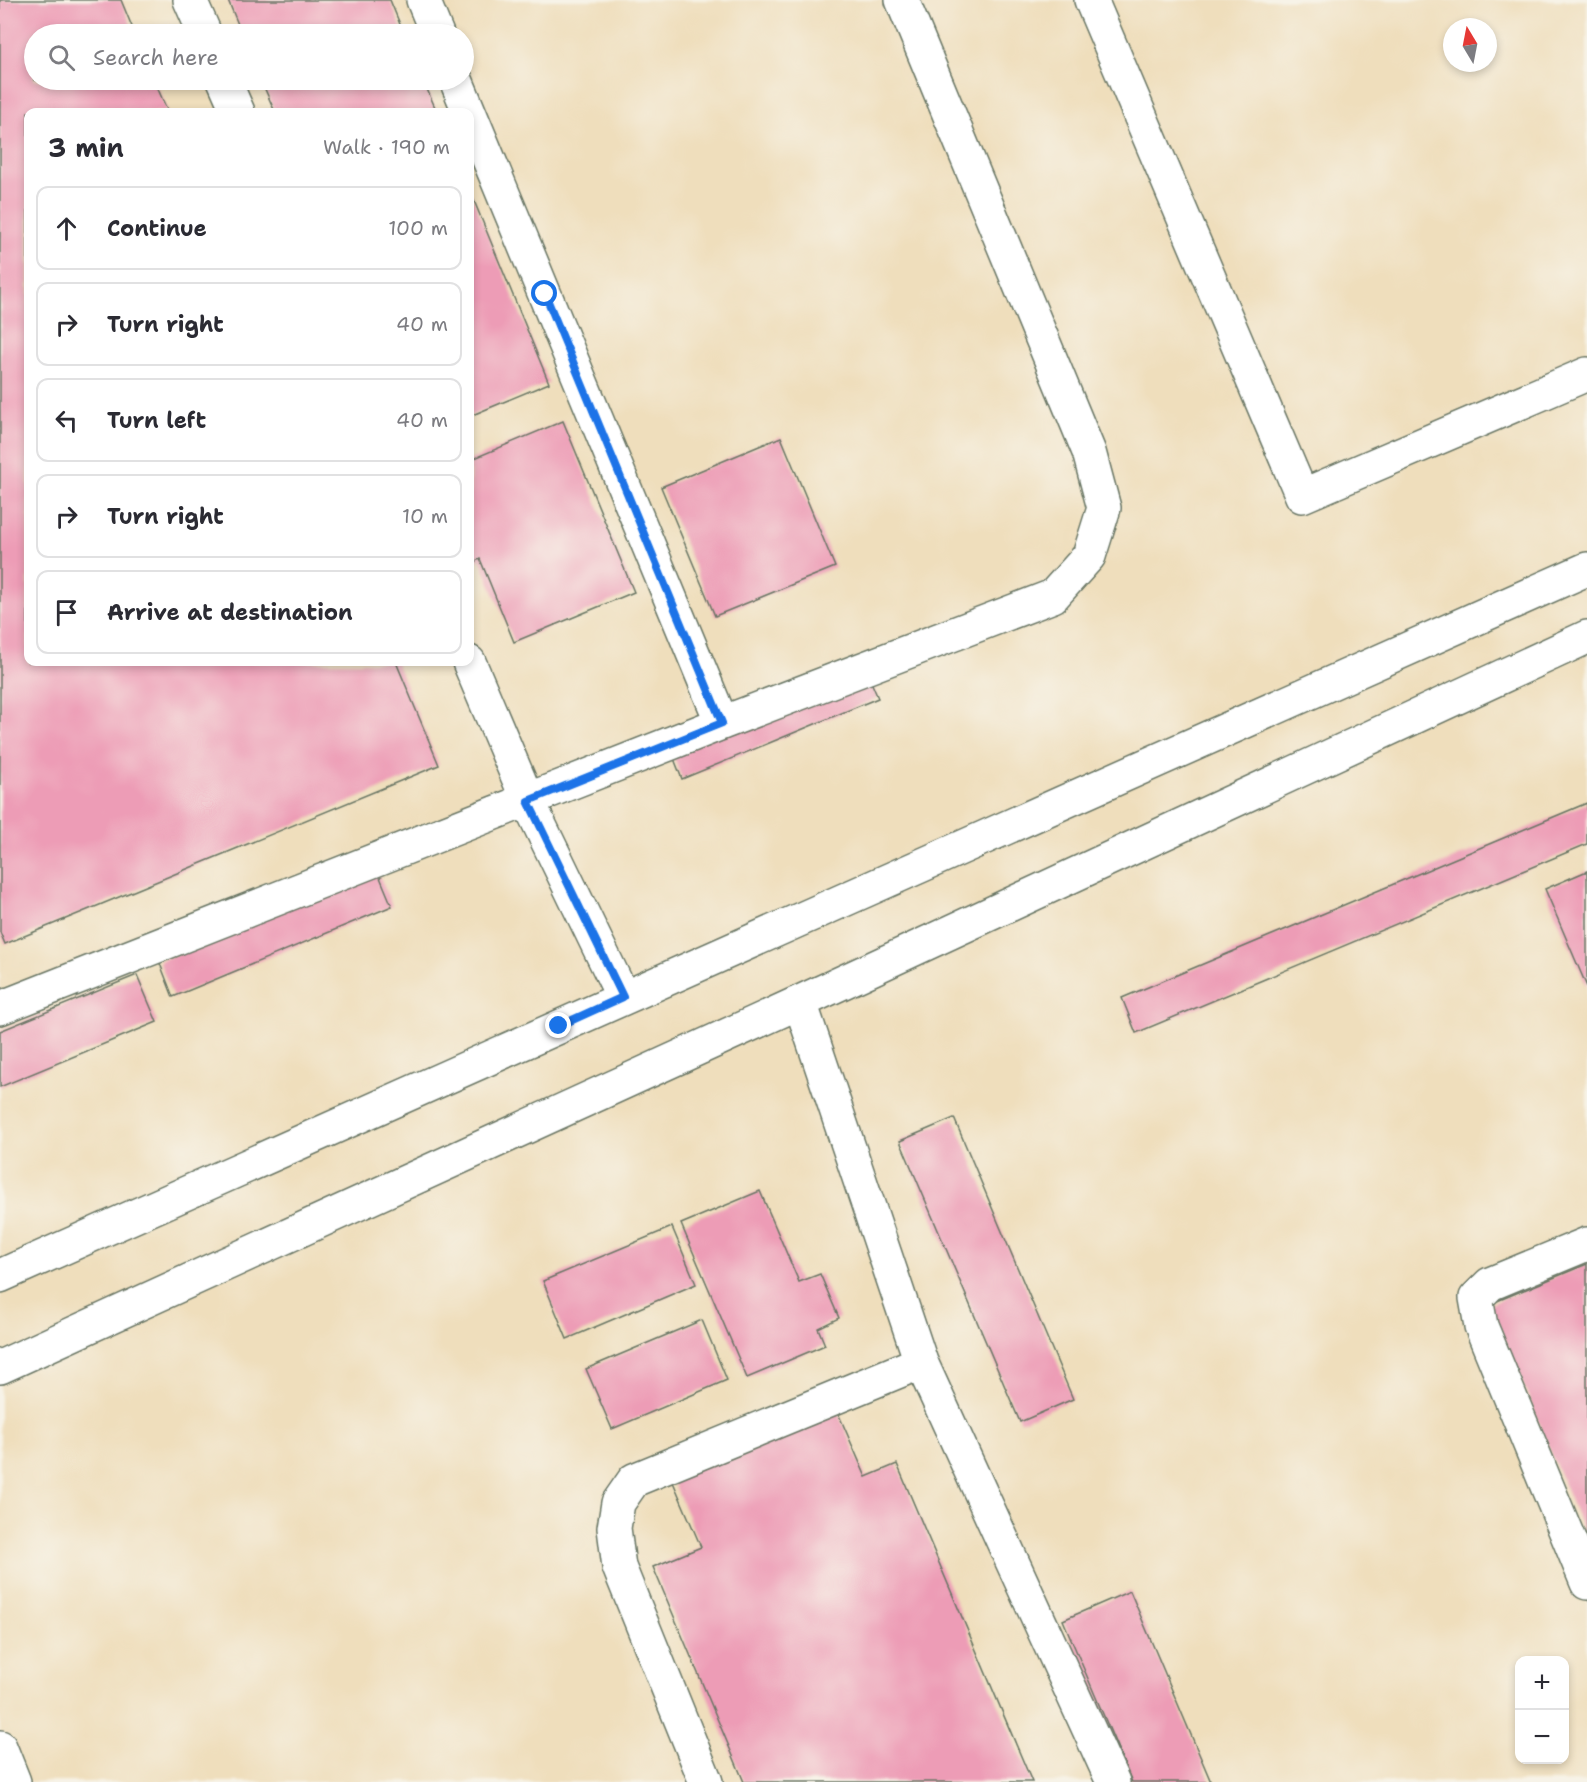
<!DOCTYPE html>
<html lang="en">
<head>
<meta charset="utf-8">
<style>
  body { margin:0; font-family:"Shantell Sans",sans-serif; background:#f2f2f3; color:#2b2b33 }
  .controls { position:absolute; right:18px; bottom:18px; display:grid; overflow:hidden; border-radius:12px; box-shadow:0 3px 9px #0003 }
  .controls button { width:54px; height:54px; display:grid; place-items:center; padding:0; border:0; border-bottom:2px solid #e1e1e2; background:#fff; color:#2b2b33; font:30px sans-serif }
  .compass { position:absolute; left:1443px; top:18px; width:54px; height:54px; border-radius:50%; background:#fff; box-shadow:0 3px 9px #0003; rotate:350deg }
  .stop { position:absolute; width:18px; height:18px; margin:-14px; border:4px solid #1a73e8; border-radius:50%; background:#fff }
  .stop.end { background:#1a73e8; border-color:#fff; box-shadow:0 2px 6px #0008 }
  .list { margin:0; padding:0; list-style:none }
  h2 { display:flex; justify-content:space-between; align-items:center; height:78px; margin:0; padding:0 24px; font-size:26px }
  h2 small { font-size:20px; font-weight:400; color:#7c7c81 }
  .list li { display:grid; grid-template-columns:39px 1fr auto; gap:18px; align-items:center; box-sizing:border-box; height:84px; margin:0 12px 12px; padding:0 12px; border:2px solid #e1e1e2; border-radius:12px }
  .list b { display:block; font-size:22px; white-space:nowrap }
  .list em { font-size:20px; font-style:normal; color:#7c7c81 }
  .icon { flex:none; width:33px; height:33px; fill:none; stroke:currentColor; stroke-width:2; stroke-linecap:round; stroke-linejoin:round }
  .map { position:relative; flex:none; width:1587px; height:1782px; overflow:hidden }
  .search { position:absolute; background:#fff; box-shadow:0 3px 9px #0003; left:24px; top:24px; width:450px; height:66px; display:flex; align-items:center; gap:15px; box-sizing:border-box; padding:0 21px; border-radius:33px; color:#7c7c81; font-size:22px }
  .panel { position:absolute; background:#fff; box-shadow:0 3px 9px #0003; left:24px; top:108px; width:450px; height:558px; border-radius:12px }
  .map>svg:first-child { display:block }
</style>
</head>
<body>
<div class="map">
<svg width="1587" height="1782" viewBox="0 0 1587 1782">
  <rect width="100%" height="100%" fill="#f7f3e8"/>
  <filter id="ink" filterUnits="userSpaceOnUse"><feTurbulence type="fractalNoise" baseFrequency=".0167" numOctaves="2"/><feDisplacementMap in="SourceGraphic" scale="12" xChannelSelector="R" yChannelSelector="G"/><feConvolveMatrix kernelMatrix="1 2 1 2 8 2 1 2 1" color-interpolation-filters="sRGB"/></filter>
  <filter id="wash" filterUnits="userSpaceOnUse"><feTurbulence type="fractalNoise" baseFrequency=".008" numOctaves="4" result="noise"/><feDisplacementMap in="SourceGraphic" scale="24" xChannelSelector="R" yChannelSelector="G"/><feGaussianBlur stdDeviation="1.35" result="paint"/><feColorMatrix in="noise" values="0 0 0 0 0 0 0 0 0 0 0 0 0 0 0 0 0 1.4 0 .05"/><feComposite in="paint" operator="in"/></filter>
  <g filter="url(#wash)">
    <rect width="100%" height="100%" fill="#efdebc"/>
    <g id="blocks">
      <path fill="#ed9cb6" d="M0,0H121L135,34H34V80H154L168,112H28V662H396L439,765L5,944L0,932Z
        M228,0H390L404,34H242Z
        M261,80H423L437,112H275Z
        M470,191L549,383L470,416Z
        M563,421L634,592L514,642L480,559L473,562L470,554V460Z
        M781,437L835,567L715,616L661,487Z
        M866,670L878,698L682,779L671,751Z
        M1587,803V844L1136,1033L1122,998Z
        M377,870L392,906L173,997L159,961Z
        M1587,871V987L1545,889Z
        M137,975L157,1022L0,1087V1031Z
        M954,1118L1073,1399L1020,1422L900,1141Z
        M760,1191L799,1282L820,1274L839,1318L818,1328L825,1345L747,1378L681,1224Z
        M672,1227L696,1284L567,1339L543,1281Z
        M1587,1264V1541L1490,1304Z
        M702,1320L727,1380L612,1429L586,1369Z
        M835,1406L866,1477L897,1464L1032,1782H744L653,1567L701,1547L670,1475Z
        M1130,1591L1211,1782H1132L1063,1620Z"/>
    </g>
  </g>
  <g filter="url(#ink)">
    <use href="#blocks" fill-opacity="0" stroke="#687564" stroke-width="1.5"/>
    <g fill="none" stroke-linecap="round" stroke-linejoin="round">
      <defs>
        <path id="minor" d="M190,0L205,34
          M423,0L437,34
          M1091,0L1302,496L1587,374
          M224,80L238,112
          M456,80L722,723
          M469,662L528,801L623,997
          M800,1002L921,1362L1113,1782
          M0,1008L722,723L1053,596L1089,556L1104,508L1089,452L902,0
          M1587,1244L1490,1284L1476,1298L1481,1326L1587,1583
          M0,1276L1587,569
          M0,1367L800,1002L1587,637
          M0,1747L14,1782
          M706,1782L619,1567L614,1528L618,1503L634,1480L921,1362"/>
      </defs>
      <use href="#minor" stroke="#687564" stroke-width="36"/>
      <use href="#minor" stroke="#fff" stroke-width="33"/>
    </g>
  </g>
  <g fill="none" stroke-linecap="round" stroke-linejoin="round" filter="url(#ink)">
    <path stroke="#1a73e8" stroke-width="8" d="M545,294L722,723L528,801L623,997L559,1026"/>
  </g>
</svg>
<div class="controls">
<button>+</button>
<button>−</button>
</div>
<svg class="compass" viewBox="-18 -18 36 36"><path d="M0-13l5 13h-10z" fill="#e53935"/><path d="M0 13l5-13h-10z" fill="#7c7c81"/></svg>
<div class="stop" style="left:545px;top:294px"></div>
<div class="stop end" style="left:559px;top:1026px"></div>
<div class="search"><svg class="icon" aria-label="search" viewBox="0 0 24 24"><circle cx="10" cy="10" r="6"/><path d="M15 15l6 6"/></svg>Search here</div>
<section class="panel">
<h2>3 min<small>Walk · 190 m</small></h2>
<ul class="list">
<li><svg class="icon" aria-label="ahead" viewBox="0 0 24 24"><path d="M12 20V5M6 11l6-6 6 6"/></svg><div><b>Continue</b></div><em>100 m</em></li>
<li><svg class="icon" aria-label="right" viewBox="0 0 24 24"><path d="M7 20v-9h11M14 6l5 5-5 5"/></svg><div><b>Turn right</b></div><em>40 m</em></li>
<li><svg class="icon" aria-label="left" viewBox="0 0 24 24"><path d="M17 20v-9H6M10 6l-5 5 5 5"/></svg><div><b>Turn left</b></div><em>40 m</em></li>
<li><svg class="icon" aria-label="right" viewBox="0 0 24 24"><path d="M7 20v-9h11M14 6l5 5-5 5"/></svg><div><b>Turn right</b></div><em>10 m</em></li>
<li><svg class="icon" aria-label="arrive" viewBox="0 0 24 24"><path d="M6 21V4h12l-3 4 3 4H6"/></svg><div><b>Arrive at destination</b></div></li>
</ul>
</section>
</div>
</body>
</html>
